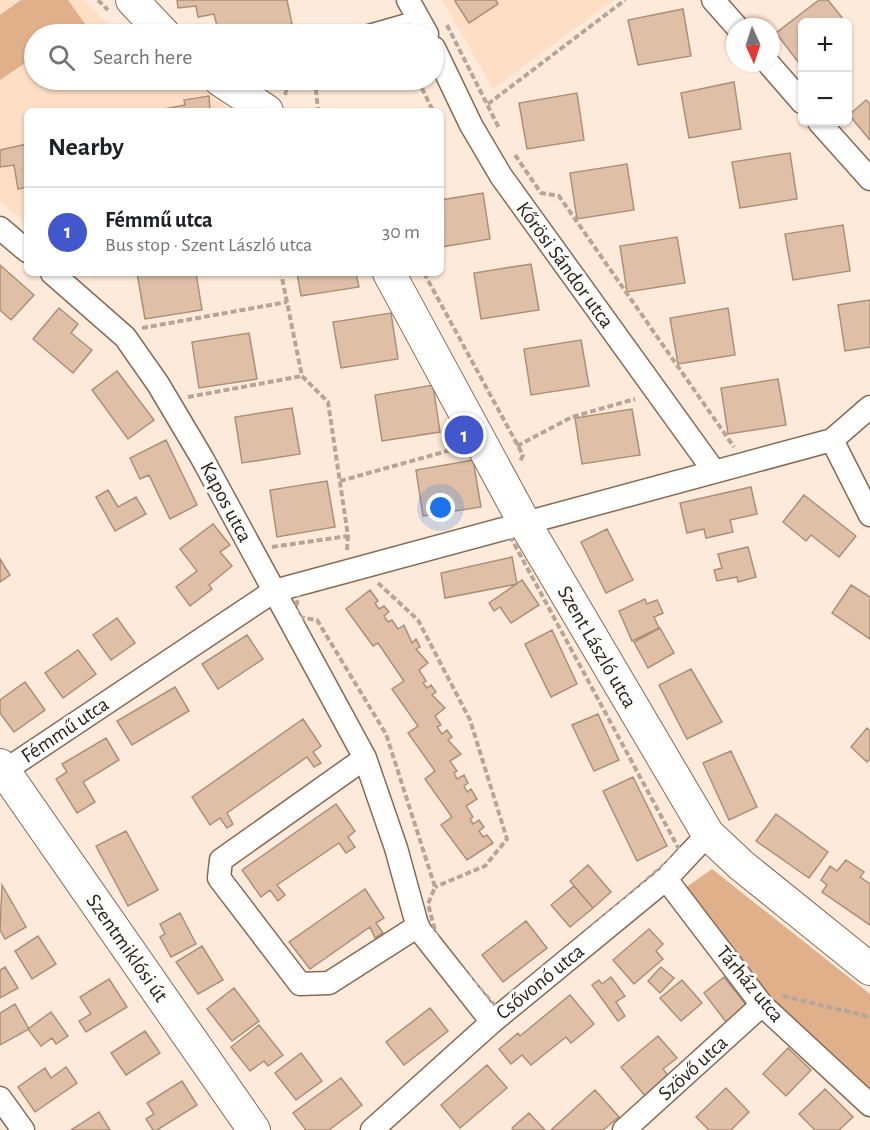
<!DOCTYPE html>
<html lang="en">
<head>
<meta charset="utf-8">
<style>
  body { margin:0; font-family:"Alegreya Sans",sans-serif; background:#f6f6f6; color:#202124 }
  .controls { position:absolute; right:18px; top:18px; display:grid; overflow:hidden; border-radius:9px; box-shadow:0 2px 4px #0004 }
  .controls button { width:54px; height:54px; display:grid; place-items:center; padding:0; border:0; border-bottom:2px solid #e0e0e0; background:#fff; color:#202124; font:30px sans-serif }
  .compass { position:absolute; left:726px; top:18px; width:54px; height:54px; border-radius:50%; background:#fff; box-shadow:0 2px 4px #0004; rotate:177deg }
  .you { position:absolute; left:441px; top:508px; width:21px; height:21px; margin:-15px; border:4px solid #fff; border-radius:50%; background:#1a73e8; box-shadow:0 0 0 9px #1a73e833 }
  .badge { display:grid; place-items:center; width:39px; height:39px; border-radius:50%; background:#4157cb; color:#fff; font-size:20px; font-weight:700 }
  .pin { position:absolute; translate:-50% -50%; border:3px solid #fff; box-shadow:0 2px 6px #0006 }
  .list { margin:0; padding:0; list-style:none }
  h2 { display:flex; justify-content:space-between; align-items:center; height:78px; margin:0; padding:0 24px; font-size:26px }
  h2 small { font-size:20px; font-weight:400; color:#757577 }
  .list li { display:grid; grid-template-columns:39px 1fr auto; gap:18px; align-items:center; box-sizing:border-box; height:90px; padding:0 24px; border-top:2px solid #e0e0e0 }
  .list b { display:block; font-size:22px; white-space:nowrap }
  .list p { margin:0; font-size:20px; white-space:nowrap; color:#757577 }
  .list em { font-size:20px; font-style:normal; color:#757577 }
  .icon { flex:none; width:33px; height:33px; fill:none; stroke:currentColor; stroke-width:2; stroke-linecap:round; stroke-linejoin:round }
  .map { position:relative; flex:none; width:870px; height:1130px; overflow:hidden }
  .search { position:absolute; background:#fff; box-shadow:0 2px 4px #0004; left:24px; top:24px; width:420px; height:66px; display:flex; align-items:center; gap:15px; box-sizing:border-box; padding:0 21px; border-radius:33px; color:#757577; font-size:22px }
  .panel { position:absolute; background:#fff; box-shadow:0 2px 4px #0004; left:24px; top:108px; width:420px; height:168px; border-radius:9px }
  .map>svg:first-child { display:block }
</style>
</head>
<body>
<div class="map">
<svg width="870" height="1130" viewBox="0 0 870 1130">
  <rect width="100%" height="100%" fill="#fdeada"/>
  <path fill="#fedfc6" d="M0,0H84L103,19L125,34H34V80H189L234,111H27V225L0,201Z
    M442,0H614L493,89Z"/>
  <path fill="#dfb08a" d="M21,0H68L85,24L69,34H34V57L0,80V15Z
    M712,869L870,994V1097L769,1005L685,888Z"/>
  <path fill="#dfc0a7" stroke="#ac8f77" stroke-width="1.5" d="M177,0H287L292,24L273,28L271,25L255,28L256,32L242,34H219L214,14L198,17L196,6L178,8Z
    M457,0H496L498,4L469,23L455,1Z
    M819,0H828L844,20L840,22H802V67L776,33Z
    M683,9L691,56L638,65L628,20Z
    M734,82L741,129L689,138L681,93Z
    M577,93L584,140L527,149L519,103Z
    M209,96L210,111H154L185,105L184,100Z
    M866,100L870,104V140L849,115Z
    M27,144V187L18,189L14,165L0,167V150Z
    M790,153L797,199L740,208L732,162Z
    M627,164L634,210L577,219L570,173Z
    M483,193L490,239L441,247V200Z
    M843,225L850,271L793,280L785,234Z
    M677,237L685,283L627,292L620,246Z
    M531,264L539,310L481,319L474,273Z
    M0,265L34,295L11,320L0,310Z
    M137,273H196L202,310L145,319Z
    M297,273H356L359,287L301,296Z
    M870,300V347L845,351L838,305Z
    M59,308L78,324L71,333L92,350L73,373L33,339Z
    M728,308L735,355L678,364L670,318Z
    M391,313L398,359L341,368L333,322Z
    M249,333L257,379L199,388L192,342Z
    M581,340L589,386L531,395L524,349Z
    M117,371L154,420L128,439L92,390Z
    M778,379L786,425L728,434L721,388Z
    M433,385L440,432L382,441L375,395Z
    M292,408L300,454L242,463L235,417Z
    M632,409L640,455L582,464L575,418Z
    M166,440L197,505L170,519L149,475L140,479L130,458Z
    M473,460L481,507L423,516L416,470Z
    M327,481L335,527L277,537L270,490Z
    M751,487L757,514L730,520L733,532L706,538L704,529L687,533L680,503Z
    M108,490L118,507L136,497L146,514L115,531L96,497Z
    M804,495L856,536L839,557L811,535L806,541L783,522Z
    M213,524L230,545L220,552L232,566L209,585L212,589L190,606L176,587L197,571L180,549Z
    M607,529L633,580L606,593L581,542Z
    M748,547L756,577L738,582L737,577L717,581L714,570L722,568L718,554Z
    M512,557L517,584L445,598L441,573Z
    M0,559L10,575L0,582Z
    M522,580L539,605L511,623L500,607L494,611L489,603Z
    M851,585L870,597V639L832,613Z
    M370,590L378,601L375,603L379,609L384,606L389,612L384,616L388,622L392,620L398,629L404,625L412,643L416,639L420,647L416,649L428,663L419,670L426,681L423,683L427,688L431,685L436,692L432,695L445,708L435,716L441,725L437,727L442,734L447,730L452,737L448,740L461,754L450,761L457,771L454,773L457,779L464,775L468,783L464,786L467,792L471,789L477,799L466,806L473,817L470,819L473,824L479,820L484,827L479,831L483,837L487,835L493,843L467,860L441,825L452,817L425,779L435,771L408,733L418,726L392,689L404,681L378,643L373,646L346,609Z
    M645,599L647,604L657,600L663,613L654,617L659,628L632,641L619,611Z
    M117,618L135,643L111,660L93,635Z
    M660,628L674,653L648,668L634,642Z
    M552,630L577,684L551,697L525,644Z
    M247,635L263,659L218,689L202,664Z
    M78,650L96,674L63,698L45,673Z
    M691,669L722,722L687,739L659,685Z
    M25,682L45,710L14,732L0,713V700Z
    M175,687L189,711L132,745L117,721Z
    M598,714L619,760L594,771L572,725Z
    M303,719L321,746L313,752L321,763L314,767L307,757L227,813L233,824L227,828L220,818L210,825L192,797Z
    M867,728L870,731V759L867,762L851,747Z
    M106,738L119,760L83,782L95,802L77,813L56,779L67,772L62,764Z
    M731,751L757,807L729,820L703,763Z
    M633,777L667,846L637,861L603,791Z
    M336,804L355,831L348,837L355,847L346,853L339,843L277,885L285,895L278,901L270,890L261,897L242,870Z
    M776,814L828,852L809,878L756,841Z
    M126,831L158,890L128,906L96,846Z
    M846,860L864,872L860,877L870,884V925L822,892L827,885L821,880L830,866L837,871Z
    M588,865L611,892L593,908L570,881Z
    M2,885L26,927L5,939L0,930Z
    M574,886L593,908L570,927L551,905Z
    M365,889L384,918L376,923L383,933L375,938L370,927L310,969L289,942Z
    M180,913L196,944L171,957L160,937L165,934L160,924Z
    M526,921L547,948L503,982L482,955Z
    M649,929L663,944L656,951L663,959L634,984L613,960Z
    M38,936L56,964L32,979L15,951Z
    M202,946L223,980L198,994L176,962Z
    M5,967L18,988L0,998V970Z
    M661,967L674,978L660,993L648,981Z
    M611,977L625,996L616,1002L625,1016L618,1021L592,985L599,980L602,984Z
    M724,977L747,1006L726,1022L704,993Z
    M109,979L127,1007L86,1032L79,1021L91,1014L80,997Z
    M682,980L702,1003L681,1021L660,998Z
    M234,988L259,1021L232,1041L207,1009Z
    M570,995L594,1024L571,1043L566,1037L531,1065L522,1055L511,1064L499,1049L518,1033L520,1036Z
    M15,1004L29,1029L0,1045V1013Z
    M430,1008L448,1031L404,1065L386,1042Z
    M51,1012L68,1036L56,1044L52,1038L41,1046L28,1029Z
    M259,1025L283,1055L268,1066L264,1061L250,1071L231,1047Z
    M145,1031L160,1053L126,1075L111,1053Z
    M658,1036L677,1058L663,1069L669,1077L646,1097L621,1067Z
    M788,1048L811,1070L786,1096L763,1074Z
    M301,1053L322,1081L296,1100L275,1073Z
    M487,1065L507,1088L460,1128L441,1105Z
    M66,1067L77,1083L35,1112L18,1087L45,1068L51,1078Z
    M341,1078L362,1105L329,1130H306L293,1113Z
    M182,1081L197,1105L157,1130H153L146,1119L154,1114L147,1103Z
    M726,1088L749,1112L731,1130H709L696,1117Z
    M825,1089L853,1117L839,1130H815L799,1114Z
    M595,1090L619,1117L603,1130H551Z
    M99,1112L110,1130H71Z
    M529,1113L545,1130H514L512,1128Z"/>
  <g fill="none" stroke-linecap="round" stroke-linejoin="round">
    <defs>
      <path id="lane" d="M354,34L417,16"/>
      <path id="street" d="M408,0L427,34
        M713,0L737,27
        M434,48L471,125L501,176L714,471
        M768,63L802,102
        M819,122L870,179
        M0,228L27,251
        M52,273L125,337L158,384L202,458L365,758L396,848L418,928L492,1022
        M832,440L870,515
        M365,758L221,860L219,878L300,984L329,983L418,926
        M4,771L274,591L832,440L870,407
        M666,879L762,1005L870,1105
        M0,1098L23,1130
        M372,1130L492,1022L666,879L708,834
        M624,1130L762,1005"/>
      <path id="secondary" d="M132,0L164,34
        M220,80L267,111
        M389,273L524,522L708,834L741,865L870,969
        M0,765L254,1130"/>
    </defs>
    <use href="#lane" stroke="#876a54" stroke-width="13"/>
    <use href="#street" stroke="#876a54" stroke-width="25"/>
    <use href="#secondary" stroke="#876a54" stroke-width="34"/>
    <path stroke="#b6a598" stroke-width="4" stroke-dasharray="6 3" stroke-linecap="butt" d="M98,0L108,10
      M447,25L499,128
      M315,80L318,111
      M418,80L433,111
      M285,95L289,80
      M488,104L625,0
      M515,155L541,193L559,196L734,447
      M424,273L523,455L520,462
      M142,328L287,302
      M188,397L302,376
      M517,446L572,417L635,399
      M340,481L458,448
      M510,536L680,851L498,1009L438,942L428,904L435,887L386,734L317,620L298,617L296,608L299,592L316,584Z
      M272,547L348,536L328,402L302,376L281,273
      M347,550L348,536
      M378,583L418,620L470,720L507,839L485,866L435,887
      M783,996L870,1017"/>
    <use href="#lane" stroke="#fff" stroke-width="10"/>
    <use href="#street" stroke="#fff" stroke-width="22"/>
    <use href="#secondary" stroke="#fff" stroke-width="32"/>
  </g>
  <g text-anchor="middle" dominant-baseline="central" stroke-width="6" stroke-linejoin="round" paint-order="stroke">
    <g font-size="21" fill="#2b2016" stroke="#fff">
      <text transform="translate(565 265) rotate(54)">Kőrösi Sándor utca</text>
      <text transform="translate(226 502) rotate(62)">Kapos utca</text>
      <text transform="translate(597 647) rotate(60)">Szent László utca</text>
      <text transform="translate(65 730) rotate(-34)">Fémmű utca</text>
      <text transform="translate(127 948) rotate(55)">Szentmiklósi út</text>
      <text transform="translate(540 982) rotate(-39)">Csővonó utca</text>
      <text transform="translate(750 984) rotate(50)">Tárház utca</text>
      <text transform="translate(693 1068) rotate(-42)">Szövő utca</text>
    </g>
  </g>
</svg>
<div class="controls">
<button>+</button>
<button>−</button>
</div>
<svg class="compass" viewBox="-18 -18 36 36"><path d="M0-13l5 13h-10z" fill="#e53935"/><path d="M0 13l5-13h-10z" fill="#757577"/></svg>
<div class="you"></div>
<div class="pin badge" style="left:464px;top:435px">1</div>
<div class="search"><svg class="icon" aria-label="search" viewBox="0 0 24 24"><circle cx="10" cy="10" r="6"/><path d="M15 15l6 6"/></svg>Search here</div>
<section class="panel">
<h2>Nearby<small></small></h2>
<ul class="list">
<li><span class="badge">1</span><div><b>Fémmű utca</b><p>Bus stop · Szent László utca</p></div><em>30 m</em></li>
</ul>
</section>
</div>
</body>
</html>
